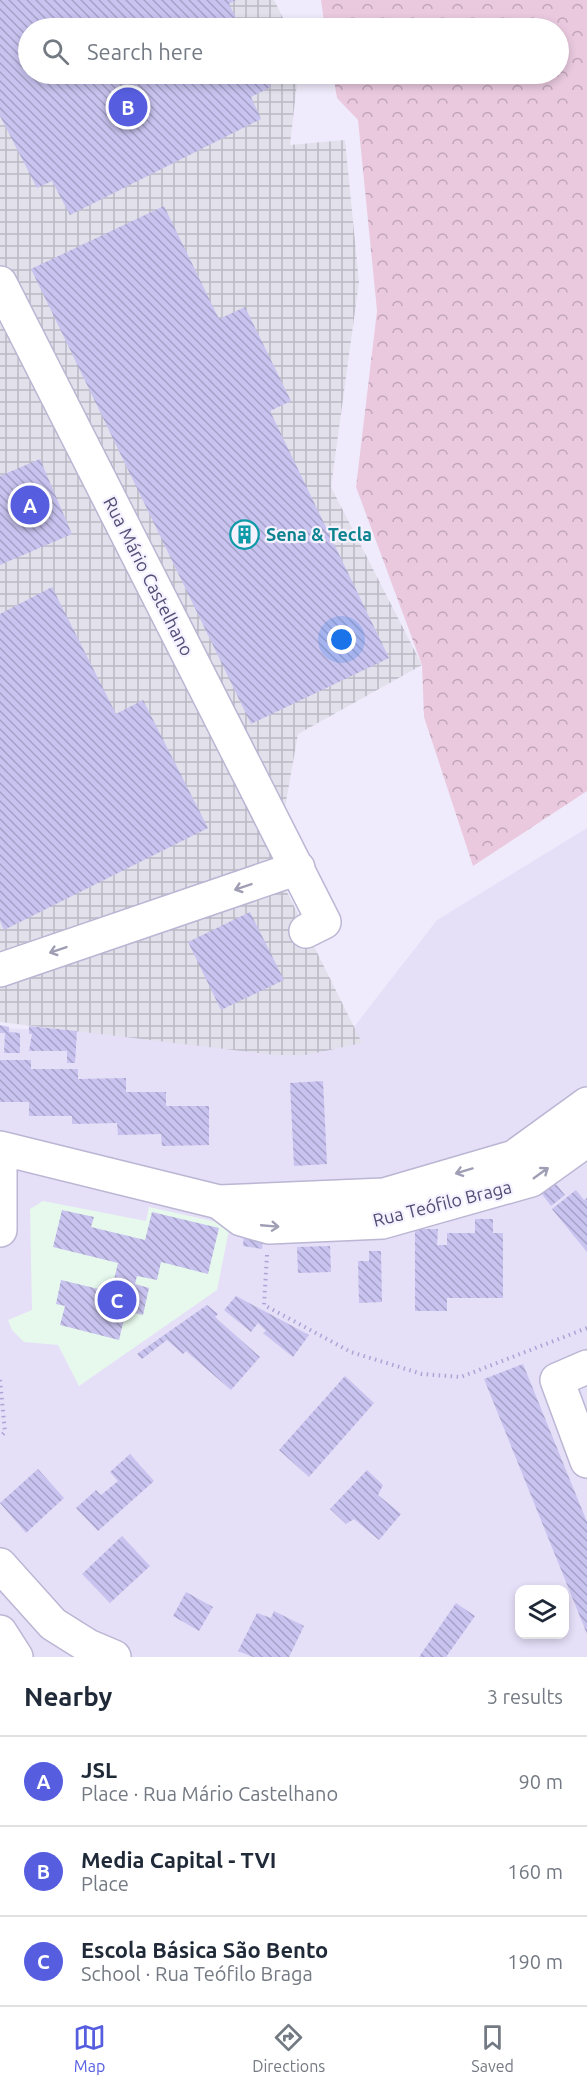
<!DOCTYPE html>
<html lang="en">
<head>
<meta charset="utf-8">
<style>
  body { margin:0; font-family:Ubuntu,sans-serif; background:#f6f6f7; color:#1f2937 }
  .controls { position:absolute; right:18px; bottom:18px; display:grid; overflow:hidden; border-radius:12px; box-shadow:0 3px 9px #0003 }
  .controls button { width:54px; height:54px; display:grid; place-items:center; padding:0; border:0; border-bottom:2px solid #e0e1e3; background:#fff; color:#1f2937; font:30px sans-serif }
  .you { position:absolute; left:342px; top:640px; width:21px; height:21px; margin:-15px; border:4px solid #fff; border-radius:50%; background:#1a73e8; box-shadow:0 0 0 9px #1a73e833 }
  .badge { display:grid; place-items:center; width:39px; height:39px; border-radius:50%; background:#565edf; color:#fff; font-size:20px; font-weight:700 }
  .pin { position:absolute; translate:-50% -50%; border:3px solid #fff; box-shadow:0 2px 6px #0006 }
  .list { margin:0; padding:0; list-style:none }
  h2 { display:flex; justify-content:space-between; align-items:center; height:78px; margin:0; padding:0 24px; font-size:26px }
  h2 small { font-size:20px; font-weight:400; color:#747a83 }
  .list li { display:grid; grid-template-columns:39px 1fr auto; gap:18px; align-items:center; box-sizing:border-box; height:90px; padding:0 24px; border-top:2px solid #e0e1e3 }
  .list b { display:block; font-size:22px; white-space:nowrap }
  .list p { margin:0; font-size:20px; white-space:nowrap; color:#747a83 }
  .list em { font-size:20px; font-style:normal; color:#747a83 }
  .icon { flex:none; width:33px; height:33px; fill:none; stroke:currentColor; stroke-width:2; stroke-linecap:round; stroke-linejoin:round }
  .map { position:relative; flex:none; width:587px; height:1657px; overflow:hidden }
  .search { position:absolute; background:#fff; box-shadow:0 3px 9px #0003; left:18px; right:18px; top:18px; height:66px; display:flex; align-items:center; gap:15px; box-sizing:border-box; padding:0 21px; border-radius:33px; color:#747a83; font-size:22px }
  .sheet { height:348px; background:#fff }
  nav { display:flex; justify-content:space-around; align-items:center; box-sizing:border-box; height:84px; border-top:2px solid #e0e1e3; background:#fff; font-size:16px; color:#747a83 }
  nav a { display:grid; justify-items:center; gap:3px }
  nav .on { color:#565edf }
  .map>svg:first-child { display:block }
</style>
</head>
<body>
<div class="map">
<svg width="587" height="1657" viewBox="0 0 587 1657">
  <defs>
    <pattern id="industrial-grid" width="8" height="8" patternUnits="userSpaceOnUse" patternTransform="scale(1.5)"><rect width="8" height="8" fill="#e2e0eb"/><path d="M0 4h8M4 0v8" fill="none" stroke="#bab8c3"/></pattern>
    <pattern id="forest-crowns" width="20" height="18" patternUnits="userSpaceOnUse" patternTransform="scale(1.5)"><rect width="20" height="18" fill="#eac9df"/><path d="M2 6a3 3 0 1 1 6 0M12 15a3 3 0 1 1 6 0" fill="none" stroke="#c0a5b9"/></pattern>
    <pattern id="building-back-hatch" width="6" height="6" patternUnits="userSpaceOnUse" patternTransform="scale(1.5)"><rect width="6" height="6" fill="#c9c3f0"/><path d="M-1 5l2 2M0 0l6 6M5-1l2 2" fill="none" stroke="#a6a1c7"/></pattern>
  </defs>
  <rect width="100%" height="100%" fill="#f0ebfc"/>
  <path fill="#e6dff8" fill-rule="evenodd" d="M587,828V1657H0V1028L343,1041L437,920ZM520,1590H564V1634H520Z"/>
  <path fill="url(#industrial-grid)" d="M0,0H274L288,28H28V74H298L290,145L345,140L359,282L331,487L422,665L298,734L274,869L0,958Z
    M285,888L362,1043L307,1055H274L0,1022V979Z"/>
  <path fill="#e7f9ed" d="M43,1201L146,1221L149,1207L230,1225L217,1290L79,1386L58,1345L24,1342L12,1330L8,1320L32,1310L30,1209Z"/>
  <path fill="url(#forest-crowns)" d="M321,0H587V791L473,866L424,717L422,665L356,487L377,311L358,120L337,98L333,74H558V28H325Z"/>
  <path fill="url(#building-back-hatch)" d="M0,0H236L229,4L241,28H28V74H264L271,87L251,97L261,119L70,215L52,181L37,188L0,116Z
    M164,206L219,319L245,307L291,401L270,411L389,658L251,724L31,269Z
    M40,459L72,534L0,565V476Z
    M52,587L116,714L143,700L208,828L4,930L0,921V614Z
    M250,912L284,980L221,1010L188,942Z
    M0,1025L9,1027V1032L20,1033V1053H4L5,1033H0Z
    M29,1026L77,1031L75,1063H67V1051H29L32,1034H29Z
    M0,1060H31V1069H78V1079L126,1078V1092H166V1106H209V1145L162,1146L161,1134L118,1135L117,1123L72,1124V1116H29V1102H0Z
    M323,1081L327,1164L294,1166L290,1083Z
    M556,1184L565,1195L551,1206L542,1194Z
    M576,1190L584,1200L587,1198V1252L552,1209Z
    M62,1210L94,1217L91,1227L145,1240L152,1212L219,1228L208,1274L161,1262L157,1280L137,1276L135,1284L149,1288L143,1315L126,1311L119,1340L60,1325L65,1306L56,1304L61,1280L111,1292L118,1263L53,1247Z
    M475,1219H493V1233H503V1298H447V1311H415V1229H438L437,1245H447V1233H475Z
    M244,1235L263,1237L262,1249L243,1246Z
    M330,1246L331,1272L298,1273L297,1247Z
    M369,1251H381L382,1302L359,1303L358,1261H369Z
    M236,1296L309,1335L293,1357L263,1333L266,1331L258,1323L251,1332L224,1310Z
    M207,1305L218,1314L215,1317L260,1357L231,1390L186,1351L183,1354L167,1340L142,1359L137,1354Z
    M523,1364L587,1522V1634L484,1379Z
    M345,1376L374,1403L309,1477L279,1450Z
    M130,1454L154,1481L98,1531L76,1508L96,1490L101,1495L118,1481L110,1472Z
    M38,1469L64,1498L26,1533L0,1503Z
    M367,1470L383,1485L378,1495L401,1514L379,1540L354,1519L346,1524L330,1509Z
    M122,1536L150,1566L110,1603L82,1574Z
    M186,1592L213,1607L199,1631L173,1616Z
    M456,1603L475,1616L446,1657H419Z
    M274,1611L304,1626L289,1657H253L238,1651L257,1613L271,1618Z"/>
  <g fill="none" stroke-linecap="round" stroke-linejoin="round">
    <defs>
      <path id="minor" d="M0,283L324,922L306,931
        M0,970L298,868
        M0,1148L219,1202L384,1195L514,1157L587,1104
        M220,1203L241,1219L269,1227L382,1222L531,1180L587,1140
        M0,1230V1148
        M587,1367L557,1380L587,1461
        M0,1565L53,1624L88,1646L114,1657
        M0,1632L16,1657"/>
    </defs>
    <use href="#minor" stroke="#bab6d3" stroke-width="36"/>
    <path stroke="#aba6d6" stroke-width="4" stroke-dasharray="1.5 4.5" stroke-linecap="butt" d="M267,1255L264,1305L351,1352L422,1374L461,1377L587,1328
      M0,1380L5,1432L0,1437"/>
    <use href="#minor" stroke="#fff" stroke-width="33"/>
  </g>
  <defs><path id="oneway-shaft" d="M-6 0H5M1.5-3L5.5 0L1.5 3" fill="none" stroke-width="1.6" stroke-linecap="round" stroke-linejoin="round" transform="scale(1.5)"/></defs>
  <g stroke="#9f9eb4">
    <use href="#oneway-shaft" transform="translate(243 887) rotate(161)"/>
    <use href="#oneway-shaft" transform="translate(58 950) rotate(161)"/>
    <use href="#oneway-shaft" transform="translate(464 1171) rotate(163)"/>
    <use href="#oneway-shaft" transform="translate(541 1173) rotate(-36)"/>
    <use href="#oneway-shaft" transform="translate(270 1226) rotate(5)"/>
  </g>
  <defs>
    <symbol id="building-ring" viewBox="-11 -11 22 22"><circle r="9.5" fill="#f5f1fe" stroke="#0f9aa8" stroke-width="1.5"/><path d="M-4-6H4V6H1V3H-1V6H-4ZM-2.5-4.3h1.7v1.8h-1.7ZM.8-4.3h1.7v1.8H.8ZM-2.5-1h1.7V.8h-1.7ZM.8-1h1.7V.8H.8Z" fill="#0f9aa8"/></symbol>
  </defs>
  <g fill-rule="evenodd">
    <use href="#building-ring" x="228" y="518" width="33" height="33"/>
  </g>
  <g text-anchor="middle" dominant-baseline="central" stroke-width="4.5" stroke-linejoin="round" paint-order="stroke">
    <g font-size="18" font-weight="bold" fill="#0d838f" stroke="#f5f1fe" text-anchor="start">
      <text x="266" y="534">Sena &amp; Tecla</text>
    </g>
    <g font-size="18" fill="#514e76" stroke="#f5f1fe">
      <text transform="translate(149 576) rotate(63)">Rua Mário Castelhano</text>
      <text transform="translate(442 1203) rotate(-14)">Rua Teófilo Braga</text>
    </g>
  </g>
</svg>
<div class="controls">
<button><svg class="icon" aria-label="layers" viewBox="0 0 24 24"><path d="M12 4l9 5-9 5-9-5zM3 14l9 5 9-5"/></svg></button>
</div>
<div class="you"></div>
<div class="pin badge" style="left:30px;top:505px">A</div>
<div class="pin badge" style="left:128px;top:107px">B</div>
<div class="pin badge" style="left:117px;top:1300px">C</div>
<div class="search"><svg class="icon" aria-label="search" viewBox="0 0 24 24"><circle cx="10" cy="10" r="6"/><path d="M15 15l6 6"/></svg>Search here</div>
</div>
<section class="sheet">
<h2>Nearby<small>3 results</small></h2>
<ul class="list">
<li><span class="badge">A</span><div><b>JSL</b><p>Place · Rua Mário Castelhano</p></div><em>90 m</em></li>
<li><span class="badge">B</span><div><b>Media Capital - TVI</b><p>Place</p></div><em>160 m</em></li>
<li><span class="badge">C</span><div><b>Escola Básica São Bento</b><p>School · Rua Teófilo Braga</p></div><em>190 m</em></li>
</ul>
</section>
<nav>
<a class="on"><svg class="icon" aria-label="map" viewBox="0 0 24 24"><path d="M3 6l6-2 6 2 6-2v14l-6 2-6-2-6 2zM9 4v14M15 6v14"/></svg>Map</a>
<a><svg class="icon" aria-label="directions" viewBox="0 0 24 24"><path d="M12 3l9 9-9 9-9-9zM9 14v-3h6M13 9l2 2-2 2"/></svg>Directions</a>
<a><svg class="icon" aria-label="saved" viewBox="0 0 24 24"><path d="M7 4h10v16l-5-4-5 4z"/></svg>Saved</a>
</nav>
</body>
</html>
